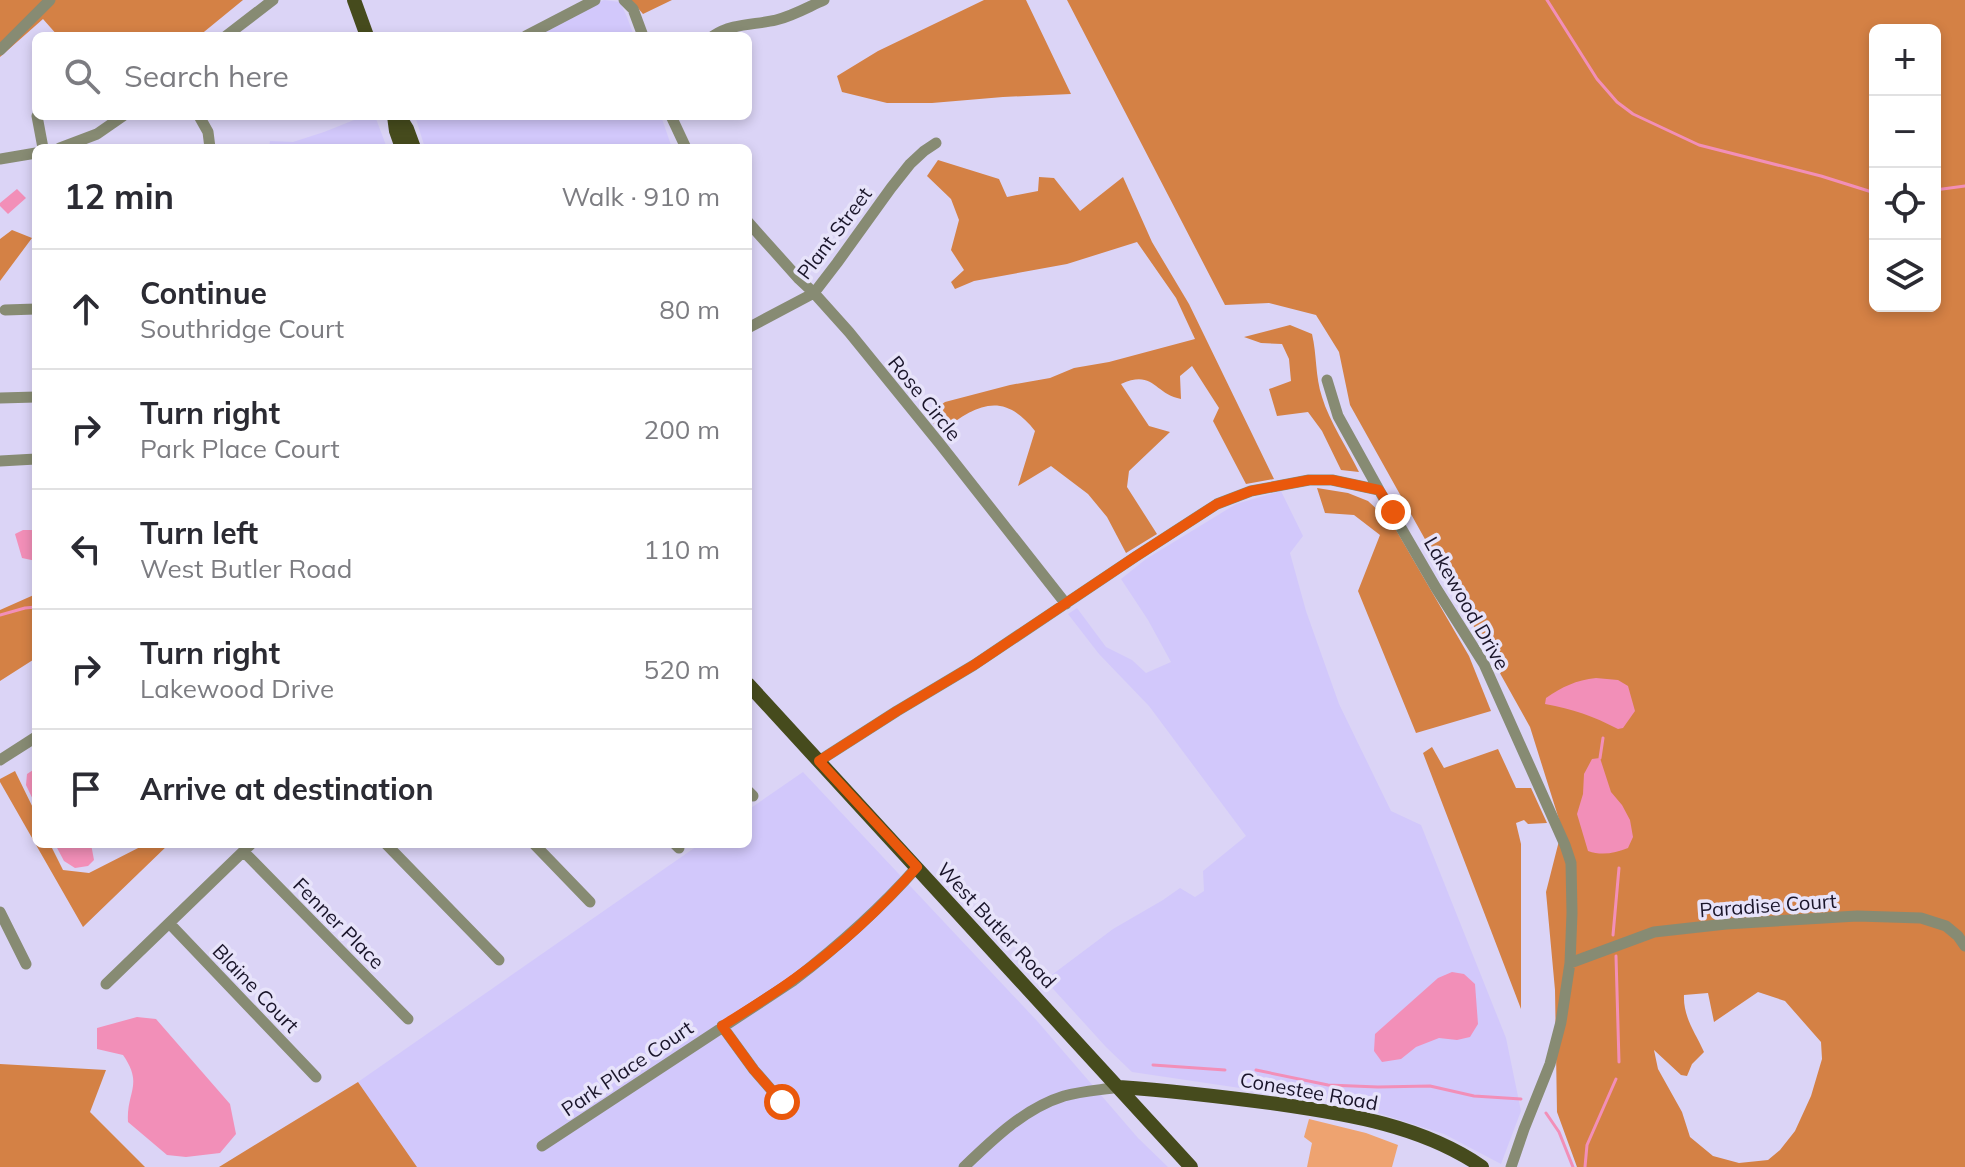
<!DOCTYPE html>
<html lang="en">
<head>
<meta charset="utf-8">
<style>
  body { margin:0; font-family:Mulish,sans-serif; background:#f7f7f7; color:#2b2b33 }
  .controls { position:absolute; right:24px; top:24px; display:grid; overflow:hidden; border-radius:12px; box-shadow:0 4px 12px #0003 }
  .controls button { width:72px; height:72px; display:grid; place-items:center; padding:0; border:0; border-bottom:2px solid #e1e1e2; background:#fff; color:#2b2b33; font:40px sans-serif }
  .stop { position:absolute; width:24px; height:24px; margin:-18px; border:6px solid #ea580c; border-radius:50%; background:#fff }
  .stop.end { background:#ea580c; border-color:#fff; box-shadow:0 2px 8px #0008 }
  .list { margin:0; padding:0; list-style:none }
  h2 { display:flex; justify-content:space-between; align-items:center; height:104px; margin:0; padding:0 32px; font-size:34px }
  h2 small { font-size:26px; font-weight:400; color:#7c7c81 }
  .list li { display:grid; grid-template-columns:52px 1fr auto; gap:24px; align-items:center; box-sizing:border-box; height:120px; padding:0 32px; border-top:2px solid #e1e1e2 }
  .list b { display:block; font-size:30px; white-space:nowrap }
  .list p { margin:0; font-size:26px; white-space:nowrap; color:#7c7c81 }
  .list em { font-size:26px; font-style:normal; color:#7c7c81 }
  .icon { flex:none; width:44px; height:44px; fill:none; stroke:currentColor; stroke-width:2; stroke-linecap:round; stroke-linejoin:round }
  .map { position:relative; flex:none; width:1965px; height:1167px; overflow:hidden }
  .search { position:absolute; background:#fff; box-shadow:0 4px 12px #0003; left:32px; top:32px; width:720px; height:88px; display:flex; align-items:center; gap:20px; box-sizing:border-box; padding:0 28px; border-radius:12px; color:#7c7c81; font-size:30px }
  .panel { position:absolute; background:#fff; box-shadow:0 4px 12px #0003; left:32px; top:144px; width:720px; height:704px; border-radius:12px }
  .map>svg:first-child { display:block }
</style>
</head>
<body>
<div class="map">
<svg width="1965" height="1167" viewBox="0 0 1965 1167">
  <rect width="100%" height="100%" fill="#dbd4f6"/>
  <path fill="#d2c8fb" d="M604,0L620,2L627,17L634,36H534Z
    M364,116H375L387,148H269L270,141L293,142L324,132Z
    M415,116H661L672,148H425Z
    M1281,491L1303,536L1290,553L1306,611L1339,704L1391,811L1421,825L1506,1038L1521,1111L1501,1164L1444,1134L1334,1099L1273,1093L1132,1072L1106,1047L1045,980L1113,929L1163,900L1180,888L1195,897L1204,891L1203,871L1246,836L1149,706L1099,654L1068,614L1077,608L1106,647L1132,660L1146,673L1171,662L1148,620L1121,579L1146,559L1236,504Z
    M803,772L1038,1022L1138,1138L1168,1167H417L358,1082L700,844H748V810Z"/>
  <path fill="#eea370" d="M1309,1119L1366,1133L1398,1145L1392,1167H1307L1312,1143L1304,1137Z"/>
  <path fill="#d48145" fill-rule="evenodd" d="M0,0H243L199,36H58L43,19L0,57Z
    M631,0H672L643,14Z
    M984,0H1026L1071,94L1003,97L932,103H887L842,92L837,76L878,51Z
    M1067,0H1965V1167H1577L1557,1112L1555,990L1546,892L1562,829L1530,727L1350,405L1339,352L1316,315L1269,303L1225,305ZM1875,30H1935V306H1875ZM1758,992L1785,1001L1821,1042L1822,1059L1811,1096L1795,1131L1780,1150L1768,1160L1739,1163L1713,1156L1690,1137L1682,1112L1658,1069L1654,1050L1681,1075L1687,1076L1692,1064L1704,1052C1695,1032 1683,1017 1684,995L1708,993L1714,1022Z
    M938,160L999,179L1007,197L1038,191L1039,177L1054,178L1080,211L1123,177L1152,242L1189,304L1274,479L1246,484L1213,421L1219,408L1192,366L1180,376L1181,399C1154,394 1154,369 1121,384L1149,426L1170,432L1129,471L1127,487L1157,534L1126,553L1107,517L1088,494L1051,466L1018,486L1035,431C1003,390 976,405 942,431L930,420V413L945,402L1010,385L1050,378L1074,368L1109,362L1195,339L1176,298L1137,242L1067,264L974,281L955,289L951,282L964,270L951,250L959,220L951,199L927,176Z
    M12,230L32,238L0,281V239Z
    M1290,325L1312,334C1317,355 1315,376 1322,397C1329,421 1348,449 1359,472L1341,470L1322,431L1308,412L1277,416L1269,389L1291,381L1289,359L1282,344L1261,343L1244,337Z
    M1317,488L1348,493L1368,501L1392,523L1469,656L1491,711L1416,733L1358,591L1380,535L1354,515L1325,513Z
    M36,594V658L0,681V610Z
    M1432,747L1444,768L1498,749L1516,788H1531L1547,823L1528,824L1524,820L1516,823L1521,844V1009L1423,753Z
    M15,771L36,814V844H50L63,870L89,873L146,844H169L83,927L0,782V779Z
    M0,1064L106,1070L90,1112L145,1167H0Z
    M358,1082L417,1167H219Z"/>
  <path fill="#f28fb8" d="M17,189L26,198L8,214L0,206V203Z
    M23,530H36V561L22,558L15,534Z
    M1596,678L1618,680L1628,686L1635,711L1623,728L1618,729C1593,716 1573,709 1545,704L1546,698C1562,687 1576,680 1596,678Z
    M1600,758L1611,792L1622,805L1630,820L1633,837L1628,848C1615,853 1602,856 1588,851L1577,814L1583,794L1584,774L1592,759Z
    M36,768V806L26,785L27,774Z
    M55,844H91L94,860L88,866L75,868L64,861Z
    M1452,972L1464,974L1475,984L1478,1024L1470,1037L1457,1040L1439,1038L1416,1047L1401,1059L1382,1062L1374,1051L1375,1034L1438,978Z
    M137,1017L156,1019L230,1104L236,1134L220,1153L186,1157L167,1155L128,1122C126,1092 144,1085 123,1055L97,1049V1028Z"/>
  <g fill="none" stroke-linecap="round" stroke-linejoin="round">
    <path stroke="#f28fb8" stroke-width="3" d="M1547,0L1597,79L1617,102L1633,114L1699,145L1821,176L1875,193
      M1935,190L1965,186
      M0,615L25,608L36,607
      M1600,758L1603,738
      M1613,935L1619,868
      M1616,956L1619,1062
      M1153,1065L1225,1070
      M1256,1070L1328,1085L1378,1087L1430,1086L1474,1096L1521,1099
      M1546,1113L1559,1132L1573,1167
      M1585,1167L1587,1145L1616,1079"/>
    <path stroke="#878b73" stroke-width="11" d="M624,0L633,9L643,36
      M226,36L273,0
      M526,36L595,0
      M713,36C732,23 755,25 776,20C793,16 808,7 824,0
      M0,50L50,0
      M37,116L43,148
      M199,116L208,132L210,148
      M671,116L686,148
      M60,148L97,134L123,116
      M0,159L36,153
      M748,222L799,279L814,293L849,332L940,444L1066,604
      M5,310L36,309
      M748,328L814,293L837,263L891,188L910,164L924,151L936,143
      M1327,380L1338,416L1379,490
      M0,398L36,397
      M0,461L36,459
      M0,760L36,737
      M819,761L897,711L974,665L1135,557L1217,504L1251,491L1309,480H1332L1379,490L1436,588L1484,664L1565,845L1571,863L1572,913L1570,963L1561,1022L1550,1064L1524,1129L1511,1167
      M748,791L753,796
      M386,844L499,960
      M534,844L590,902
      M675,844L679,848
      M244,852L408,1019
      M0,912L26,964
      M170,924L316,1077
      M1570,963L1654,932L1726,924L1857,916L1921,918L1946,926L1958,936L1965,946
      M106,984L251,844
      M722,1026L754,1070L782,1102
      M542,1146L793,981C837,947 880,909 917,867
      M964,1167C993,1139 1025,1108 1064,1096C1082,1091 1101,1090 1119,1087"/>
    <path stroke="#464b1d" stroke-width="14" d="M354,0L367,36
      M394,116L396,131L402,148
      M399,116L407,129L414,148
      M748,684L1191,1167
      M1119,1087C1173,1091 1225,1097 1278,1104C1348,1114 1423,1126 1482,1167"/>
  </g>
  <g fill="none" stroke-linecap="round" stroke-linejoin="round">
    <path stroke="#ea580c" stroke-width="10" d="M782,1102L754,1070L722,1026C746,1011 771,996 794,979C838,948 881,908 917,867L819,761L897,711L974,665L1135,557L1217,504L1251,491L1309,480H1332L1379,490L1393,512"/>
  </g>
  <g text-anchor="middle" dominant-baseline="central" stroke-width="7" stroke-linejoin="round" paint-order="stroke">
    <g font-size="20" fill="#1a152a" stroke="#e7e3fa">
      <text transform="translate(834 233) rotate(-53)">Plant Street</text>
      <text transform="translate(925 398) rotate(51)">Rose Circle</text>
      <text transform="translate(1467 603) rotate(60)">Lakewood Drive</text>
      <text transform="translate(1768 905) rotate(-4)">Paradise Court</text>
      <text transform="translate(339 923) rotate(45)">Fenner Place</text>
      <text transform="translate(997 925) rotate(47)">West Butler Road</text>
      <text transform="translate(256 988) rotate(46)">Blaine Court</text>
      <text transform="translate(627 1068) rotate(-34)">Park Place Court</text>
      <text transform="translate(1309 1091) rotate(10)">Conestee Road</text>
    </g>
  </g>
</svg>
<div class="controls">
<button>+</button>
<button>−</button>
<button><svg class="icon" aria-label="locate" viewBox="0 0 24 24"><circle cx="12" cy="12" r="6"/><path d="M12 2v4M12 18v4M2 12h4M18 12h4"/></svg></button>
<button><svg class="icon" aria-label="layers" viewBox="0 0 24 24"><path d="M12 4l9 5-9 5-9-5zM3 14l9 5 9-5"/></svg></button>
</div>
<div class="stop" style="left:782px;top:1102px"></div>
<div class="stop end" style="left:1393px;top:512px"></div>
<div class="search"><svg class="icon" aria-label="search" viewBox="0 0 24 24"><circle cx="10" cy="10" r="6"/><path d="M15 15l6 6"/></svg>Search here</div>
<section class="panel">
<h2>12 min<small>Walk · 910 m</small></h2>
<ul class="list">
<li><svg class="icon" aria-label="ahead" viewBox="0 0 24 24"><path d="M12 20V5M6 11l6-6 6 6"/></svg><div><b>Continue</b><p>Southridge Court</p></div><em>80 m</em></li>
<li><svg class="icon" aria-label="right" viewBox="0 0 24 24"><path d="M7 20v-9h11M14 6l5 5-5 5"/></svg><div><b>Turn right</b><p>Park Place Court</p></div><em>200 m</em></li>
<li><svg class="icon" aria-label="left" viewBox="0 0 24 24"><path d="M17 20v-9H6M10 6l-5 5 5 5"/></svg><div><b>Turn left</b><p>West Butler Road</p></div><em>110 m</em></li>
<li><svg class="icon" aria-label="right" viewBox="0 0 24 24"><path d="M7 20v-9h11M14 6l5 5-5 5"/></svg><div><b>Turn right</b><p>Lakewood Drive</p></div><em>520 m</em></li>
<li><svg class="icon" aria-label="arrive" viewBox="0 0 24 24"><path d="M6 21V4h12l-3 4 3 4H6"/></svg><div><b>Arrive at destination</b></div></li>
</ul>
</section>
</div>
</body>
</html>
